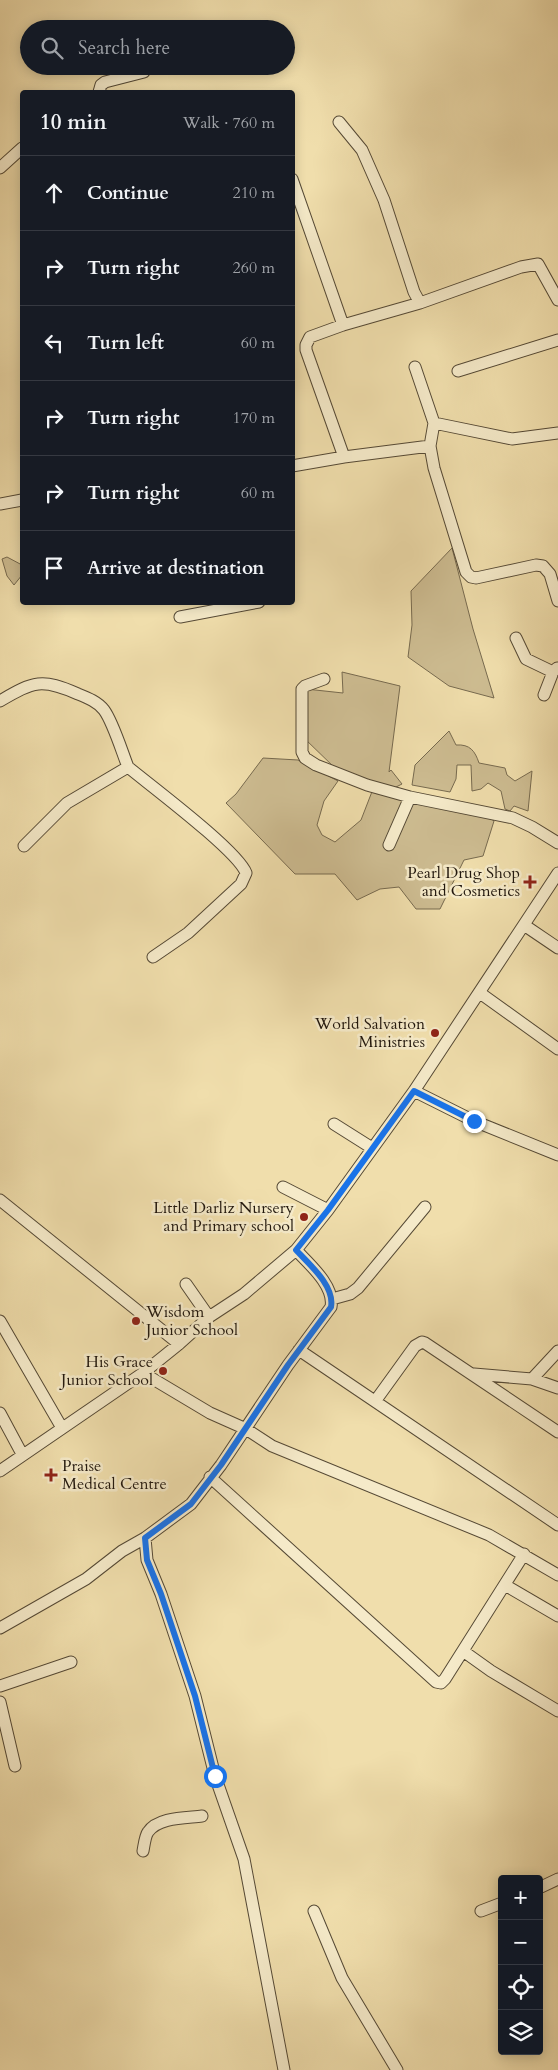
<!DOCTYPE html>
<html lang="en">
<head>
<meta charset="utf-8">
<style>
  body { margin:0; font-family:Cardo,serif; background:#242831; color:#f1f3f6 }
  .controls { position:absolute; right:15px; bottom:15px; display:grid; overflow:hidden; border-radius:5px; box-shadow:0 2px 12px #0003 }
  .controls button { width:45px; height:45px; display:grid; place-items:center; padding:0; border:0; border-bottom:1px solid #363941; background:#171b24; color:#f1f3f6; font:25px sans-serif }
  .stop { position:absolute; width:15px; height:15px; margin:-11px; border:4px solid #1a73e8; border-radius:50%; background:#fff }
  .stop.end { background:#1a73e8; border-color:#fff; box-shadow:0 1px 5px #0008 }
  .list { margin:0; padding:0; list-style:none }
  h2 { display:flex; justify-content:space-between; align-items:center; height:65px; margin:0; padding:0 20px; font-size:21px }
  h2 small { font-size:16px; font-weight:400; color:#9ea1a6 }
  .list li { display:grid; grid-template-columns:32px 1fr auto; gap:15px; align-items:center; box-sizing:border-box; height:75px; padding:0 20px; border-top:1px solid #363941 }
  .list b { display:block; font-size:19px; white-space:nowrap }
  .list em { font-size:16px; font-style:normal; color:#9ea1a6 }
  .icon { flex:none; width:28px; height:28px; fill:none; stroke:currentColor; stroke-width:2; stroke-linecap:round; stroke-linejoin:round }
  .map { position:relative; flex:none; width:558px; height:2070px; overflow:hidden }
  .search { position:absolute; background:#171b24; box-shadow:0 2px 12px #0003; left:20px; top:20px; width:275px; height:55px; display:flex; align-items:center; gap:12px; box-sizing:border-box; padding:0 18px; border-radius:28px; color:#9ea1a6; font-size:19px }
  .panel { position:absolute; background:#171b24; box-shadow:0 2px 12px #0003; left:20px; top:90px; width:275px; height:515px; border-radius:5px }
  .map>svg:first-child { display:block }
</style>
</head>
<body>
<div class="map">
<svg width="558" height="2070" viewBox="0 0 558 2070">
  <rect width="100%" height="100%" fill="#f0deac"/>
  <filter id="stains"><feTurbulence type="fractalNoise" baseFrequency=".004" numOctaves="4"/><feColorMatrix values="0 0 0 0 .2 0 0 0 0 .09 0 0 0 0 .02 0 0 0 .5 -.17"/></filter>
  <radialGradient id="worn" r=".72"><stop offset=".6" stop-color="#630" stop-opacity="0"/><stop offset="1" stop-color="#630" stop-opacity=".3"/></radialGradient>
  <path fill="#cdbc91" stroke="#776a4f" d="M452,548L473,629L494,698L449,686L408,657L412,625L411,591Z
    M7,557L22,565V575L14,585L7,576L2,559Z
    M342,672L400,686L389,772L391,770L402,784L392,789L336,769L304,738L306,689L343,693Z
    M449,731L456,745C470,744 475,751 479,763L505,768L507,775L515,781L532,771L528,811L514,806L510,811L505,809L501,791L488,783L481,789L472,791L471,765H457L456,779L450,792L412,785L415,765Z
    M263,758L298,760L338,781L324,801L317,825L322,835L335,842L361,820L373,789L486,815L494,821L483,856L464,860L440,909H416L399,887L380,889L357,900L335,874H295L226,803L236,794Z"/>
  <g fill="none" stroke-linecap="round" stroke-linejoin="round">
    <defs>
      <path id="minor" d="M99,92L101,85L105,82L144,72
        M339,122L362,150L384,200L414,292L420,303
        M0,168L22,148
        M292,179L343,325
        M415,367L434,423
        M458,371L558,340
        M430,446L434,468L466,572L471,577L476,578L536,565L543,566L550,574L558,601
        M344,457L306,350V345L310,337L343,325L420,303L521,267L538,264L558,300
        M292,466L344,457L430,446L434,423L512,439L558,433
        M0,504L22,500
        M180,617L259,602
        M516,638L526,659L553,672
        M324,679L305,686L302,689V752L305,758L316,765L367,785L410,797L513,818L532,827L558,843
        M544,695L553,672L557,668
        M0,701C34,681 42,678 78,694C88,698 98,702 104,710C113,722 122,752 128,767L67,803L24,846
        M128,767C151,786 238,851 246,873L241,884L188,933L153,957
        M389,845L410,797
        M524,925L558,948
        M480,993L558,1049
        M414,1091L474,1121L558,1155
        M334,1124L372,1148
        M283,1187L328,1210
        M0,1200L179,1344
        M186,1284L209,1317
        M332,1299L350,1294L358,1288L425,1207
        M0,1321L62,1428
        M299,1350L558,1525
        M143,1373L210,1413L246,1429L272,1446L489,1535L558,1575
        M474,1374L532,1379L558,1388
        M532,1379L558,1351
        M376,1400L415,1346L422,1342L425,1343L558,1432
        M0,1413L22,1454
        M0,1471L143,1373L179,1344L209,1317L244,1294L296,1250L328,1210L414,1091L558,873
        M210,1477L436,1682L441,1683L445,1679L524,1554
        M145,1538L147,1560L161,1594L195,1696L215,1776L244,1859L284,2070
        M505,1585L558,1616
        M0,1628L86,1579L122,1551L145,1538L191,1504L221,1465L288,1365L331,1307C335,1286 309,1264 296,1250
        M463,1651L491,1671L558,1711
        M0,1686L71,1662
        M0,1702L15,1766
        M143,1851C144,1846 145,1836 148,1832C158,1817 186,1818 202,1816
        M539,1888L558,1879
        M314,1911L342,1978L397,2070
        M481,1911L502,1903"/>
    </defs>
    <use href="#minor" stroke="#554935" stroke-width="13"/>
    <use href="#minor" stroke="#f5eac9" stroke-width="11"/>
  </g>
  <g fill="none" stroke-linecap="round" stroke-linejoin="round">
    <path stroke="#1a73e8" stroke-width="6" d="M215,1776L195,1696L161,1594L147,1560L145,1538L191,1504L221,1465L288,1365L331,1307C335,1286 309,1264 296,1250L328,1210L414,1091L474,1121"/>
  </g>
  <g fill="#8f2418" stroke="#f5eac9" stroke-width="2">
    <path d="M527.5 874.5h5v5h5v5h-5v5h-5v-5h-5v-5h5z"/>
    <circle cx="435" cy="1033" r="5"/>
    <circle cx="304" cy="1217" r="5"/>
    <circle cx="136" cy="1321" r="5"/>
    <circle cx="163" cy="1371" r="5"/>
    <path d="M48.5 1467.5h5v5h5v5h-5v5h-5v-5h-5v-5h5z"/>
  </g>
  <g text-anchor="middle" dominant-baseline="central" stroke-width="5" stroke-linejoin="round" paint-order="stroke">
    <g font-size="16" fill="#21170d" stroke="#f5eac9" text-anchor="end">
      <text x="520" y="873">Pearl Drug Shop<tspan x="520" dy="18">and Cosmetics</tspan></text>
      <text x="425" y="1024">World Salvation<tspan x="425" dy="18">Ministries</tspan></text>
      <text x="294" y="1208">Little Darliz Nursery<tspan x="294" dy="18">and Primary school</tspan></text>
      <text x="146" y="1312" text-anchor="start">Wisdom<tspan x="146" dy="18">Junior School</tspan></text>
      <text x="153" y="1362">His Grace<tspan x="153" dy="18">Junior School</tspan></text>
      <text x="62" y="1466" text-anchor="start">Praise<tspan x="62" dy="18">Medical Centre</tspan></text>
    </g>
  </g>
  <rect width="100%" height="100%" filter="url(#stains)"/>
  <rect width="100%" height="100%" fill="url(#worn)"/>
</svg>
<div class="controls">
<button>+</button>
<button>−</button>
<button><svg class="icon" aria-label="locate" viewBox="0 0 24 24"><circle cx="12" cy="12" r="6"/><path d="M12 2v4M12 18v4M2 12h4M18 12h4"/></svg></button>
<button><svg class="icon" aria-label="layers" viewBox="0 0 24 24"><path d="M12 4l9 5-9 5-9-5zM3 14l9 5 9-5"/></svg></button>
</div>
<div class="stop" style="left:215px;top:1776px"></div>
<div class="stop end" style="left:474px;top:1121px"></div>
<div class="search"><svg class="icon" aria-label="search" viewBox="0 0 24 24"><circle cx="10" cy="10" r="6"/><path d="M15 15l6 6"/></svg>Search here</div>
<section class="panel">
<h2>10 min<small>Walk · 760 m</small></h2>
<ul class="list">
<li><svg class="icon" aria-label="ahead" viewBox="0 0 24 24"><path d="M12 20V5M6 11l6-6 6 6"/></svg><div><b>Continue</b></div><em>210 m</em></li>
<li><svg class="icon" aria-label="right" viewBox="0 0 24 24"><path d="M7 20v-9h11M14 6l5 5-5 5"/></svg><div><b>Turn right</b></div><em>260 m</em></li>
<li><svg class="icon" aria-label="left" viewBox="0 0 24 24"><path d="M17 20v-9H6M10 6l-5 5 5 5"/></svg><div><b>Turn left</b></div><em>60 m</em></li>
<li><svg class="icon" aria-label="right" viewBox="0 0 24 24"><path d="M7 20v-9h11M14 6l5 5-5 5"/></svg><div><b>Turn right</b></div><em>170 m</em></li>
<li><svg class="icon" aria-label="right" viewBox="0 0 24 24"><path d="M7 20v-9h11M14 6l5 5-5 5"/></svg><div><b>Turn right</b></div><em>60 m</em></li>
<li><svg class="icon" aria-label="arrive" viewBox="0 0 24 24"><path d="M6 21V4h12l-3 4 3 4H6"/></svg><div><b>Arrive at destination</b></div></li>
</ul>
</section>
</div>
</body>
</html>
